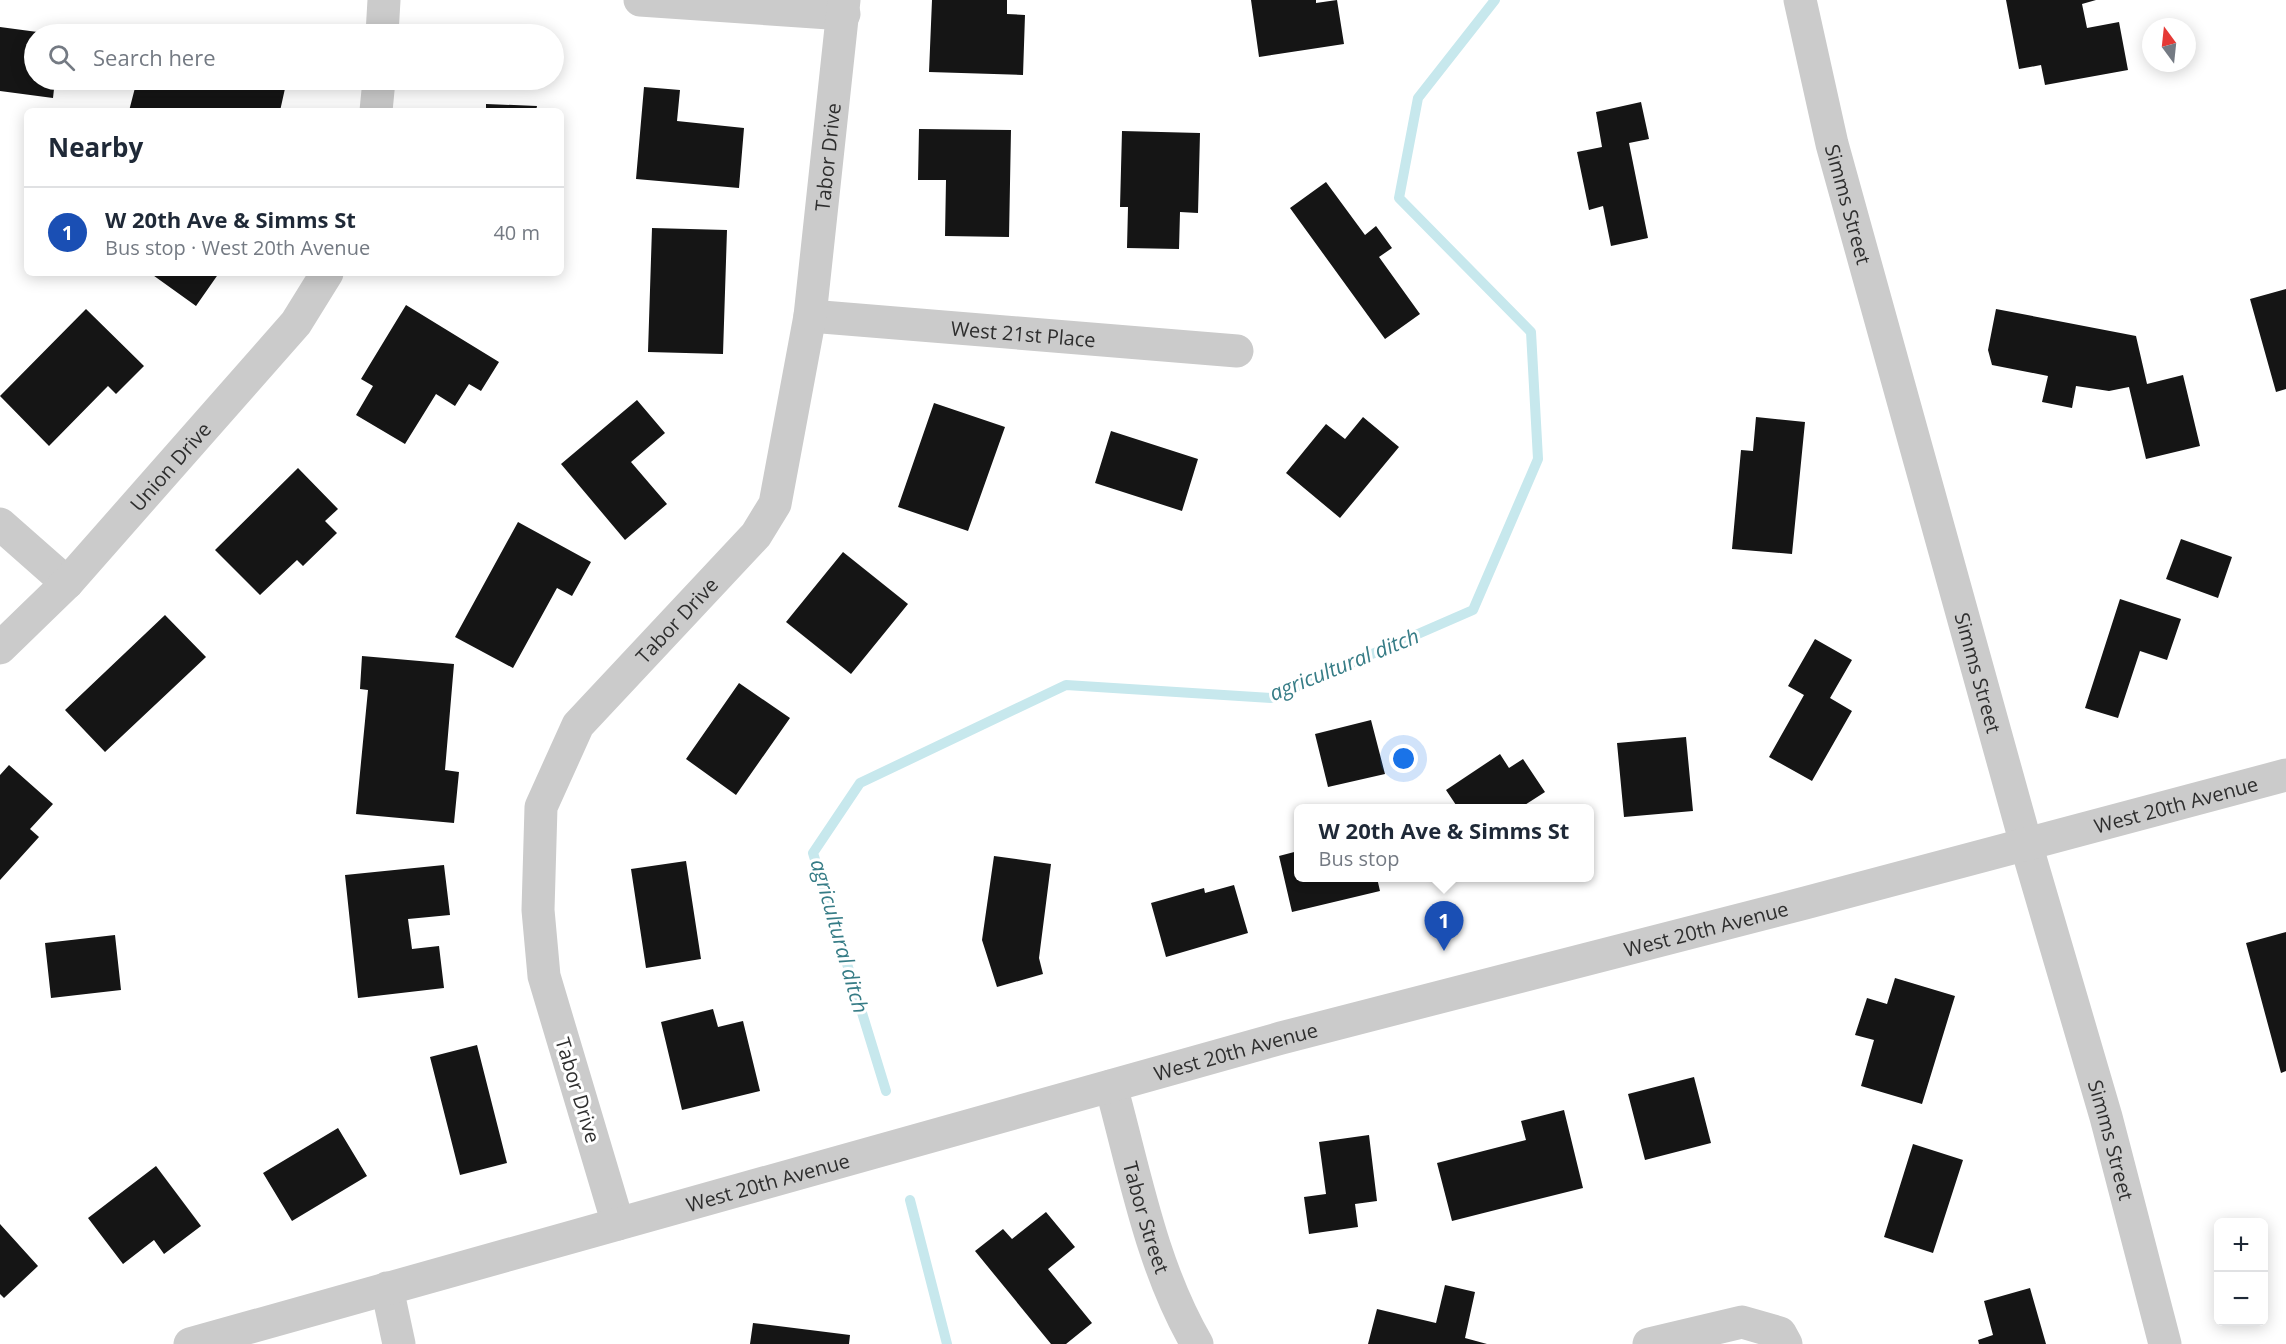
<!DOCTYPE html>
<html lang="en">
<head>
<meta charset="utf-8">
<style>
  body { margin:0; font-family:"Open Sans",sans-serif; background:#f2f2f3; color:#1f2937 }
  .controls { position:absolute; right:18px; bottom:18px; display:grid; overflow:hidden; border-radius:9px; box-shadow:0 3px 15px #0003 }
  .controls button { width:54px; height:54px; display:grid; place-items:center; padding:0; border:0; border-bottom:2px solid #e0e1e3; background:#fff; color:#1f2937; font:30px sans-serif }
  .compass { position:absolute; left:2142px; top:18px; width:54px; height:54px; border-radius:50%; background:#fff; box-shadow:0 3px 15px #0003; rotate:345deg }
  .you { position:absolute; left:1404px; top:759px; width:21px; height:21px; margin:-15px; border:4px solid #fff; border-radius:50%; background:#1a73e8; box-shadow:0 0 0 9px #1a73e833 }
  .badge { display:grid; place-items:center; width:39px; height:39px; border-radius:50%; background:#db2777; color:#fff; font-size:20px; font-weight:700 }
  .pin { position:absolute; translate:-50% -50px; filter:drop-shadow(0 2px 3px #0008) }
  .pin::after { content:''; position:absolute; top:32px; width:21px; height:18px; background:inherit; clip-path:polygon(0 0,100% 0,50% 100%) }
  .popup { position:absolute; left:1294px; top:804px; width:300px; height:78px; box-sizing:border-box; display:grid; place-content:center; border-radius:9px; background:#fff; filter:drop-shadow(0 2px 4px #0005); font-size:20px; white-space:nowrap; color:#747a83 }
  .popup b { font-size:22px; color:#1f2937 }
  .popup::after { content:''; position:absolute; left:50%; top:100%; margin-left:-12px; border:12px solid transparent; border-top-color:#fff }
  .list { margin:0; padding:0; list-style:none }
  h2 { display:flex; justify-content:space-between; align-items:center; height:78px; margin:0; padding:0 24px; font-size:26px }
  h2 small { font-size:20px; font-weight:400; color:#747a83 }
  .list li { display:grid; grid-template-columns:39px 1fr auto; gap:18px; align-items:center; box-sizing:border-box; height:90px; padding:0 24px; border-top:2px solid #e0e1e3 }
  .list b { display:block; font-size:22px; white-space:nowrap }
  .list p { margin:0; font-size:20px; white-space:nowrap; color:#747a83 }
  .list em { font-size:20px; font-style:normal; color:#747a83 }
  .icon { flex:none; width:33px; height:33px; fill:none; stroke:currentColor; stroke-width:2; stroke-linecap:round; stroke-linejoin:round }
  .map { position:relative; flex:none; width:2286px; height:1344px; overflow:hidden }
  .search { position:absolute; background:#fff; box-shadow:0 3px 15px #0003; left:24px; top:24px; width:540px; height:66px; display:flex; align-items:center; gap:15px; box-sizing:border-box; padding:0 21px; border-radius:33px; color:#747a83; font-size:22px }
  .panel { position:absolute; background:#fff; box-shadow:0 3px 15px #0003; left:24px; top:108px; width:540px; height:168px; border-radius:9px }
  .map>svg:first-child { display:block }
</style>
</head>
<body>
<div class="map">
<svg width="2286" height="1344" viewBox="0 0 2286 1344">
  <rect width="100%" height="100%" fill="#fff"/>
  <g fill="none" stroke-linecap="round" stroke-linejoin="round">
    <path stroke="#c7e8ed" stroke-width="10" d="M886,1091L813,853L860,783L1066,685L1271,698L1473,610L1538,459L1531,332L1399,198L1418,98L1495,0
      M910,1200L947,1344"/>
  </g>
  <path fill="#151515" d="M932,0H1007V14L1025,15L1023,75L929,72Z
    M1251,0H1316V3L1337,0L1344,44L1259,57Z
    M2006,0H2096L2082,4L2087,28L2119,22L2128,70L2045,85L2041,65L2019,69Z
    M0,27L45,33L34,34V80H55L53,98L0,91Z
    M137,80H266L286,84L280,111H129Z
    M644,87L680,90L677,121L744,128L739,188L636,179Z
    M1641,102L1649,139L1629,143L1648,238L1611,246L1603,206L1589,210L1577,152L1602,147L1596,112Z
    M486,104L537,106L536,111H486Z
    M919,129L1011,130L1009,237L945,236L946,180H918Z
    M1122,131L1200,133L1198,213L1180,212L1179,249L1127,248L1128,207H1120Z
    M1326,182L1365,235L1376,226L1392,248L1379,257L1420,314L1385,339L1290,208Z
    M652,228L727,230L723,354L648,352Z
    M150,273H219L196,306Z
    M2286,289V389L2276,392L2250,299Z
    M406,305L499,362L481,391L469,384L455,406L436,394L405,444L356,415L373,386L361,379Z
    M86,309L144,366L116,394L108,386L49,446L0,396Z
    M1996,309L2136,336L2147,384L2183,375L2200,446L2146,459L2129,387L2109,391L2076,386L2072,408L2042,402L2048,376L1992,365L1988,350Z
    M637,400L665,433L631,462L667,504L625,540L561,464Z
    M934,403L1005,427L968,531L898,507Z
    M1363,417L1399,447L1340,518L1286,473L1326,424L1345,439Z
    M1756,417L1805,422L1792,554L1732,549L1741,450L1753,451Z
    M1111,431L1198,459L1182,511L1095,483Z
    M298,468L338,509L325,521L337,533L303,566L297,560L260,595L215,550Z
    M518,522L591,562L572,596L557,588L513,668L455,637Z
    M2181,539L2232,557L2218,598L2166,579Z
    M843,552L908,604L851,674L786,622Z
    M2120,599L2181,619L2167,660L2140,651L2118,718L2085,708Z
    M165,615L206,657L105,752L65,710Z
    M1815,639L1852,660L1830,698L1852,711L1812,781L1769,757L1804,695L1788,686Z
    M362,656L454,664L445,770L459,772L454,823L356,814L368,690L360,689Z
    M739,683L790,718L736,795L686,759Z
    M1371,720L1385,774L1328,787L1315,734Z
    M1686,737L1693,811L1624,817L1617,743Z
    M1500,754L1509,768L1523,759L1545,792L1520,808H1458L1446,790Z
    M9,765L53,804L30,829L39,837L0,880V775Z
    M1298,851V878H1377L1380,891L1292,912L1279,856Z
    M994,856L1051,864L1039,958L1043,974L997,987L982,940Z
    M686,861L701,959L646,968L631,869Z
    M444,865L450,915L408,919L412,949L439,946L444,988L358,998L345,875Z
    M1234,885L1248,933L1166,957L1151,903L1204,888L1205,893Z
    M2286,932V1071L2281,1073L2246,943Z
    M115,935L121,990L51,998L45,943Z
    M1895,978L1955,996L1922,1104L1861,1086L1874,1040L1855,1035L1867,998L1887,1004Z
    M713,1009L718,1027L743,1021L760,1091L682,1110L661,1022Z
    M477,1045L507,1163L460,1175L430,1057Z
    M1694,1077L1711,1143L1645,1160L1628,1094Z
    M1564,1110L1583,1188L1452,1221L1437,1163L1526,1140L1521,1121Z
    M338,1128L367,1176L292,1221L263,1173Z
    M1369,1135L1377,1201L1355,1204L1358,1227L1309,1234L1304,1197L1326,1194L1319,1142Z
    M1913,1144L1963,1160L1933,1253L1884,1237Z
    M156,1166L201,1226L164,1254L154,1240L123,1264L88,1218Z
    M1046,1212L1075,1247L1048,1269L1092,1323L1066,1344H1051L975,1251L1003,1229L1012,1239Z
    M0,1224L38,1266L4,1298L0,1294Z
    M1445,1285L1475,1292L1465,1338L1487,1344H1368L1377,1309L1436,1323Z
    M2030,1288L2046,1344H1979L1978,1340L1993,1335L1984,1301Z
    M753,1323L850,1335L849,1344H750Z"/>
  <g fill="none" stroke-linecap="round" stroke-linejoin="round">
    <g stroke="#cbcbcb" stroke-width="33">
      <path d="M640,0L844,14"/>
      <path id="s1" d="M1800,0L1832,144L2026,844L2106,1117L2165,1344"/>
      <path d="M382,34L384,0"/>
      <path d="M376,111L379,80"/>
      <path id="s2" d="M810,316L1237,351"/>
      <path d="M0,524L67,583"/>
      <path id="s3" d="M0,648L67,583L296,323L327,273"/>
      <path id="s4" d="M1111,1086C1135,1173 1151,1265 1197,1344"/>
      <path id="s5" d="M618,1224L544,976L538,910L541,807L578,725L756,535L775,504L810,316L844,0"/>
      <path d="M387,1288L399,1344"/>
      <path id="s6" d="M190,1344L1281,1038L1805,903L2286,775"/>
      <path d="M1649,1344L1742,1322L1780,1333L1786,1344"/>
    </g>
  </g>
  <g text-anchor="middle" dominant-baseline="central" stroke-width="6" stroke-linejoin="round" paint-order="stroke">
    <g font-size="20" fill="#2e2e2e" stroke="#fff">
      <text stroke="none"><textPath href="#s5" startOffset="1166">Tabor Drive</textPath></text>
      <text stroke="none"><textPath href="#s1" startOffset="210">Simms Street</textPath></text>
      <text stroke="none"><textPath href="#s2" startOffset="214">West 21st Place</textPath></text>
      <text stroke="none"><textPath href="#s3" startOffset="249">Union Drive</textPath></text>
      <text stroke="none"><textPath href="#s5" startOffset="662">Tabor Drive</textPath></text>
      <text stroke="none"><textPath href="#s1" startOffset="696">Simms Street</textPath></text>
      <text stroke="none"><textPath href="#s6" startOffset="2058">West 20th Avenue</textPath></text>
      <text stroke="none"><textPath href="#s6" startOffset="1572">West 20th Avenue</textPath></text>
      <text stroke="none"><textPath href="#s6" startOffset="1086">West 20th Avenue</textPath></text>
      <text transform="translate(578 1090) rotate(73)">Tabor Drive</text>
      <text stroke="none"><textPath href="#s1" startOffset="1182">Simms Street</textPath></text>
      <text stroke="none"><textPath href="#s6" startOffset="600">West 20th Avenue</textPath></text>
      <text stroke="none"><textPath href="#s4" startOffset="136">Tabor Street</textPath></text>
    </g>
    <g font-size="21" font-style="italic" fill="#367c86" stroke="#fff">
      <text transform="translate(1344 664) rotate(-22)">agricultural ditch</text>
      <text transform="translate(840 936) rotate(74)">agricultural ditch</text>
    </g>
  </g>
</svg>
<div class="controls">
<button>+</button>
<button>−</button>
</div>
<svg class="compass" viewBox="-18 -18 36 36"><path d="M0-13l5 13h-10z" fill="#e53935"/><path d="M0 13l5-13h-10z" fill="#747a83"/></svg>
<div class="you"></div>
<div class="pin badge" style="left:1444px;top:951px;background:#1a4fb4">1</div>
<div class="popup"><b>W 20th Ave &amp; Simms St</b>Bus stop</div>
<div class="search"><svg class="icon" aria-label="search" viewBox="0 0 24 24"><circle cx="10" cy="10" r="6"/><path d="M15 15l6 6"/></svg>Search here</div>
<section class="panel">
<h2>Nearby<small></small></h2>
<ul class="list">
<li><span class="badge" style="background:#1a4fb4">1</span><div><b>W 20th Ave &amp; Simms St</b><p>Bus stop · West 20th Avenue</p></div><em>40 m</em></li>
</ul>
</section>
</div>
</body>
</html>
